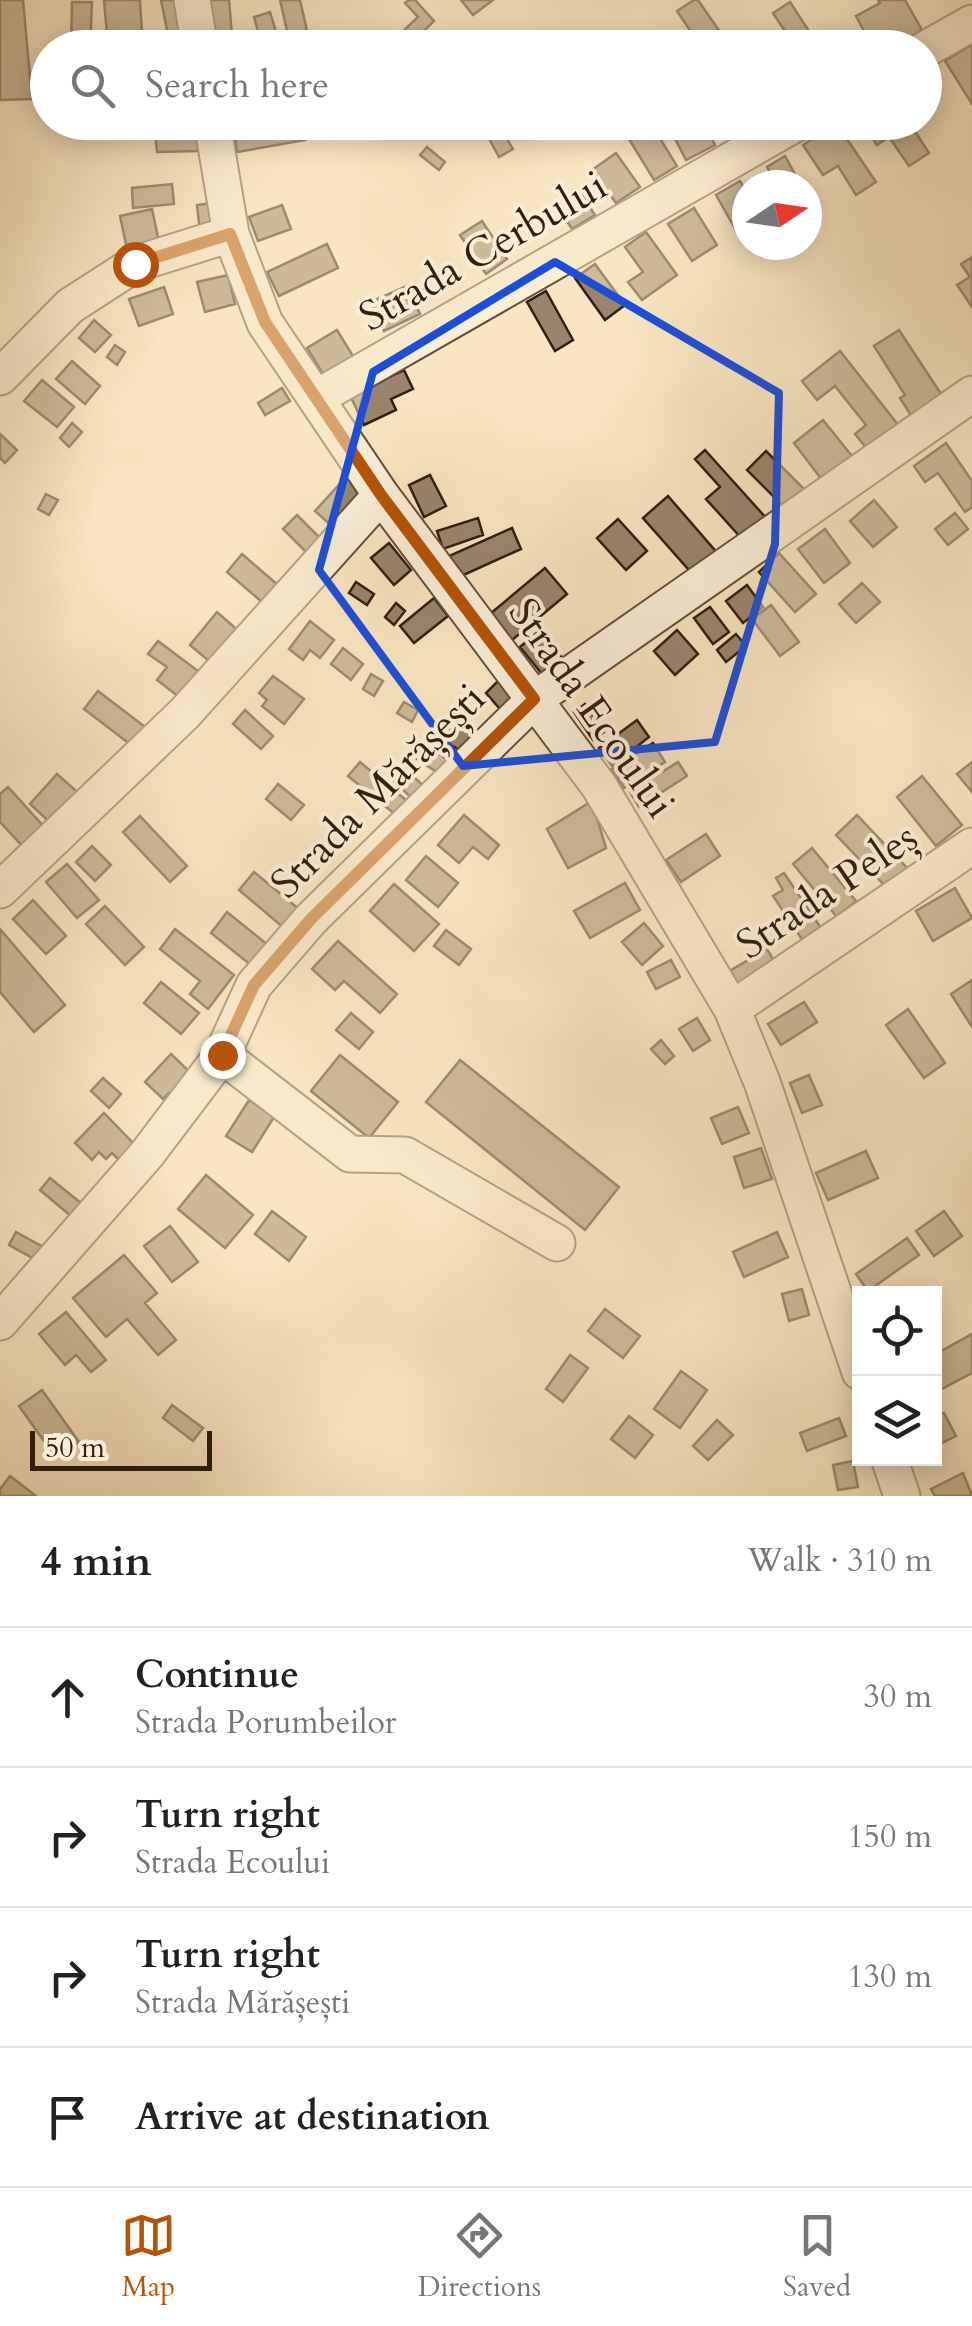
<!DOCTYPE html>
<html lang="en">
<head>
<meta charset="utf-8">
<style>
  body { margin:0; font-family:Cardo,serif; background:#f6f6f6; color:#222 }
  .controls { position:absolute; right:30px; bottom:30px; display:grid; overflow:hidden; border-radius:0px; box-shadow:0 5px 25px #0003 }
  .controls button { width:90px; height:90px; display:grid; place-items:center; padding:0; border:0; border-bottom:2px solid #e0e0e0; background:#fff; color:#222; font:50px sans-serif }
  .compass { position:absolute; left:732px; top:170px; width:90px; height:90px; border-radius:50%; background:#fff; box-shadow:0 5px 25px #0003; rotate:77deg }
  .scale { position:absolute; left:30px; bottom:25px; width:182px; box-sizing:border-box; padding-left:10px; border:5px solid #321e0d; border-top:0; font-size:28px; line-height:35px; white-space:nowrap; color:#321e0d; -webkit-text-stroke:8px #faeed7; paint-order:stroke }
  .stop { position:absolute; width:30px; height:30px; margin:-22px; border:8px solid #b45309; border-radius:50%; background:#fff }
  .stop.end { background:#b45309; border-color:#fff; box-shadow:0 2px 10px #0008 }
  .list { margin:0; padding:0; list-style:none }
  h2 { display:flex; justify-content:space-between; align-items:center; height:130px; margin:0; padding:0 40px; font-size:42px }
  h2 small { font-size:32px; font-weight:400; color:#767676 }
  .list li { display:grid; grid-template-columns:65px 1fr auto; gap:30px; align-items:center; box-sizing:border-box; height:140px; padding:0 40px; border-top:2px solid #e0e0e0 }
  .list b { display:block; font-size:38px; white-space:nowrap }
  .list p { margin:0; font-size:32px; white-space:nowrap; color:#767676 }
  .list em { font-size:32px; font-style:normal; color:#767676 }
  .icon { flex:none; width:55px; height:55px; fill:none; stroke:currentColor; stroke-width:2; stroke-linecap:round; stroke-linejoin:round }
  .map { position:relative; flex:none; width:972px; height:1496px; overflow:hidden }
  .search { position:absolute; background:#fff; box-shadow:0 5px 25px #0003; left:30px; right:30px; top:30px; height:110px; display:flex; align-items:center; gap:25px; box-sizing:border-box; padding:0 35px; border-radius:55px; color:#767676; font-size:38px }
  .sheet { height:690px; background:#fff }
  nav { display:flex; justify-content:space-around; align-items:center; box-sizing:border-box; height:140px; border-top:2px solid #e0e0e0; background:#fff; font-size:28px; color:#767676 }
  nav a { display:grid; justify-items:center; gap:5px }
  nav .on { color:#b45309 }
  .map>svg:first-child { display:block }
</style>
</head>
<body>
<div class="map">
<svg width="972" height="1496" viewBox="0 0 972 1496">
  <rect width="100%" height="100%" fill="#f8e5c1"/>
  <filter id="stains"><feTurbulence type="fractalNoise" baseFrequency=".002" numOctaves="4"/><feColorMatrix values="0 0 0 0 .2 0 0 0 0 .09 0 0 0 0 .02 0 0 0 .5 -.17"/></filter>
  <radialGradient id="worn" r=".72"><stop offset=".6" stop-color="#630" stop-opacity="0"/><stop offset="1" stop-color="#630" stop-opacity=".3"/></radialGradient>
  <path fill="#99856b" stroke="#321e0d" stroke-width="2.5" d="M0,0H23L32,99L0,100Z
    M104,0H140L142,33L107,35Z
    M161,0H177L186,42L170,45Z
    M209,0H229L233,47L214,48Z
    M280,0H300L311,48H291Z
    M409,0H415L434,21L411,44L401,33L418,17L405,3Z
    M461,0H493L473,15Z
    M694,0H698L720,32L700,45L677,11Z
    M878,0H905L922,30L891,48H873L856,16L880,3Z
    M72,2H92L90,48H71Z
    M790,2L820,48H796L773,13Z
    M270,12L281,48H263L254,17Z
    M972,44V104L945,61Z
    M257,122H302L305,140L237,152L233,127Z
    M497,122L513,149L499,157L481,124Z
    M644,122H650L677,166L654,180L626,134Z
    M674,122H703L715,145L686,160L668,125Z
    M862,122H909L929,153L909,166L889,137L877,145Z
    M836,123L876,182L856,195L838,166L823,175L803,145Z
    M197,130L198,151L157,152L155,131Z
    M427,147L445,162L439,170L420,155Z
    M616,153L640,187L616,203L592,170Z
    M785,156L801,185H777L767,167Z
    M740,181L747,193V226L737,232L716,195Z
    M172,184L174,204L133,208L132,188Z
    M578,189L595,215L572,229L556,204Z
    M212,203L216,230L200,232L197,205Z
    M282,205L291,229L258,241L249,217Z
    M694,208L717,245L692,261L668,224Z
    M152,209L159,242L127,249L120,216Z
    M482,221L507,259L486,274L460,235Z
    M646,232L677,275L642,300L628,282L643,272L625,247Z
    M327,244L338,268L279,296L267,272Z
    M972,257V307L957,285L970,277L961,264Z
    M595,264L625,305L605,320L575,278Z
    M228,275L235,304L205,312L197,282Z
    M407,286L420,314L384,331L371,302Z
    M164,287L173,314L139,326L129,299Z
    M546,291L573,340L555,351L527,302Z
    M94,320L111,335L95,352L79,338Z
    M337,330L353,356L323,374L307,348Z
    M899,330L943,397L912,417L900,398L905,395L874,346Z
    M115,345L125,352L117,365L107,357Z
    M840,351L899,426L868,450L855,434L866,425L835,386L817,400L802,381Z
    M72,361L100,386L85,404L56,379Z
    M404,370L413,389L391,399L396,410L364,425L350,395Z
    M42,380L74,407L57,427L24,401Z
    M282,388L290,401L265,415L258,403Z
    M823,420L852,456L822,480L794,443Z
    M72,423L82,432L69,447L60,438Z
    M0,434L17,450L5,463L0,458Z
    M946,443L972,481V507L965,512L938,473L925,482L914,466Z
    M705,450L767,519L743,540L706,499L720,487L695,459Z
    M766,451L808,493L789,512L747,470Z
    M430,475L446,506L424,517L409,485Z
    M346,477L367,497L337,531L315,511Z
    M46,494L58,500L49,515L38,509Z
    M668,496L719,555L695,577L643,518Z
    M874,500L897,527L873,547L850,521Z
    M955,513L968,529L948,545L935,529Z
    M297,515L325,543L311,557L283,529Z
    M478,518L483,535L443,549L437,531Z
    M618,519L647,551L626,570L597,538Z
    M512,528L521,549L459,577L449,556Z
    M825,529L850,563L824,583L798,549Z
    M389,543L411,570L394,585L371,558Z
    M779,553L816,594L795,612L759,572Z
    M242,554L285,591L270,609L227,572Z
    M545,568L567,594L506,645L484,619Z
    M356,582L374,594L367,605L349,593Z
    M862,583L880,602L856,623L839,604Z
    M747,585L763,607L743,623L726,601Z
    M434,598L448,616L414,643L400,626Z
    M396,603L405,611L394,625L385,617Z
    M771,605L799,642L780,656L752,619Z
    M710,607L729,632L713,644L694,618Z
    M217,612L243,635L216,667L190,645Z
    M310,621L334,640L320,658L310,650L303,660L289,649Z
    M677,630L698,654L675,675L654,651Z
    M539,631L566,662L546,679L520,647Z
    M736,634L746,646L726,662L717,650Z
    M158,641L206,677L187,703L157,680L167,667L148,654Z
    M343,648L363,664L351,680L331,664Z
    M371,674L383,681L374,696L363,689Z
    M273,676L304,699L284,724L262,706L267,700L259,693Z
    M498,681L520,706L507,717L486,693Z
    M98,691L149,730L135,748L84,709Z
    M404,702L418,710L412,722L397,713Z
    M585,704L604,732L593,740L574,712Z
    M245,710L273,736L261,749L233,724Z
    M637,720L649,737L612,766L599,748Z
    M451,721L477,736L466,754L441,739Z
    M653,743L665,762L624,788L612,769Z
    M427,745L453,764L444,777L417,759Z
    M360,762L407,801L396,815L348,776Z
    M678,762L687,776L639,807L630,792Z
    M972,762V792L957,774Z
    M400,764L428,790L417,803L389,777Z
    M57,774L83,797L56,828L30,804Z
    M922,776L962,825L936,846L897,797Z
    M278,784L304,805L291,820L266,799Z
    M8,787L46,829L25,849L0,822V794Z
    M592,801L606,848L568,868L547,829Z
    M464,815L499,845L488,859L473,847L459,863L438,845Z
    M857,815L909,870L889,890L836,835Z
    M140,816L187,866L170,882L123,832Z
    M706,834L720,856L681,882L666,860Z
    M92,846L111,865L95,881L76,862Z
    M812,848L856,901L837,917L793,864Z
    M426,856L458,883L438,907L406,880Z
    M67,864L99,900L77,918L46,882Z
    M254,872L300,910L285,929L239,890Z
    M784,873L825,934L807,947L773,896L783,890L776,878Z
    M625,883L640,910L590,938L574,911Z
    M394,884L439,924L414,951L370,911Z
    M955,888L972,918L933,941L916,911Z
    M33,900L66,936L46,954L13,919Z
    M105,906L144,947L125,965L86,924Z
    M227,912L268,945L252,966L211,933Z
    M644,923L663,946L642,965L622,942Z
    M0,929L65,1005L34,1032L0,992Z
    M175,929L234,975L208,1009L190,994L200,981L160,949Z
    M446,930L471,949L459,965L434,946Z
    M338,941L397,994L380,1013L344,981L335,990L312,969Z
    M767,949L777,966L739,989L728,972Z
    M671,960L680,977L656,989L647,972Z
    M972,980V1027L951,994Z
    M161,982L199,1013L181,1034L144,1003Z
    M804,1002L817,1022L781,1045L768,1024Z
    M908,1009L945,1063L924,1078L886,1025Z
    M351,1013L373,1032L359,1049L336,1030Z
    M697,1018L710,1040L693,1051L679,1029Z
    M661,1040L674,1056L665,1064L651,1049Z
    M171,1054L192,1074L172,1096L169,1093L163,1099L145,1082Z
    M340,1055L398,1102L369,1138L311,1091Z
    M460,1060L619,1187L585,1230L426,1102Z
    M809,1075L822,1105L802,1113L790,1083Z
    M103,1078L121,1094L109,1108L91,1091Z
    M249,1100L274,1117L252,1152L226,1136Z
    M738,1107L749,1133L722,1144L711,1118Z
    M104,1113L135,1145L120,1161L112,1153L106,1159L99,1152L92,1160L75,1143Z
    M761,1148L772,1179L744,1188L734,1157Z
    M866,1151L878,1178L828,1200L816,1173Z
    M206,1175L253,1215L225,1248L178,1209Z
    M50,1178L82,1204L72,1217L40,1190Z
    M272,1211L306,1237L289,1261L255,1234Z
    M944,1211L962,1236L934,1256L916,1231Z
    M170,1226L198,1262L172,1282L144,1246Z
    M16,1232L45,1248L38,1261L9,1245Z
    M777,1232L788,1257L744,1277L733,1252Z
    M907,1238L919,1255L868,1291L856,1274Z
    M124,1255L157,1293L145,1303L176,1340L158,1355L127,1319L106,1337L73,1298Z
    M802,1289L809,1315L789,1321L782,1294Z
    M605,1309L640,1336L623,1358L588,1331Z
    M66,1312L106,1360L91,1372L76,1355L65,1365L39,1334Z
    M972,1334V1373L934,1393V1355Z
    M570,1355L588,1368L563,1402L546,1389Z
    M681,1371L707,1390L680,1428L654,1409Z
    M42,1390L79,1442L56,1458L19,1406Z
    M172,1405L203,1428L193,1441L163,1418Z
    M944,1413L956,1436L934,1447V1418Z
    M629,1416L653,1435L635,1458L611,1439Z
    M839,1418L846,1436L807,1451L800,1433Z
    M717,1420L733,1435L708,1460L693,1446Z
    M853,1461L858,1487L838,1490L833,1465Z
    M963,1473L972,1496H935L931,1489Z
    M10,1476L36,1496H0V1489Z"/>
  <g fill="none" stroke-linecap="round" stroke-linejoin="round">
    <defs>
      <path id="minor" d="M192,0L200,48
        M924,50L972,23
        M212,122L231,234L265,323L381,495L599,786L732,1009L762,1082L860,1372
        M0,377L70,306L135,264L231,234
        M316,398L798,122
        M0,890L184,714L381,495
        M732,1009L972,846
        M222,1055L350,1154L405,1155L557,1243
        M0,1322L147,1154L222,1055L254,985L311,919L535,699L972,394
        M889,1458L902,1496"/>
    </defs>
    <use href="#minor" stroke="#64503a" stroke-width="39"/>
    <use href="#minor" stroke="#faeed7" stroke-width="35"/>
  </g>
  <g fill="none" stroke-linecap="round" stroke-linejoin="round">
    <path stroke="#b45309" stroke-width="12" d="M135,264L230,234L265,322L381,495L534,699L311,919L254,985L222,1055"/>
  </g>
  <path d="M0 0H972V1496H0ZM555,262L779,393L775,544L715,742L463,766L319,570L373,372Z" fill="#f8e5c1" fill-opacity=".55" fill-rule="evenodd"/>
  <path fill="none" stroke="#1d4ed8" stroke-width="8" stroke-linejoin="round" d="M555,262L779,393L775,544L715,742L463,766L319,570L373,372Z"/>
  <g text-anchor="middle" dominant-baseline="central" stroke-width="8" stroke-linejoin="round" paint-order="stroke">
    <g font-size="42" fill="#321e0d" stroke="#faeed7">
      <text transform="translate(483 251) rotate(-30)">Strada Cerbului</text>
      <text transform="translate(592 708) rotate(55)">Strada Ecoului</text>
      <text transform="translate(378 791) rotate(-45)">Strada Mărășești</text>
      <text transform="translate(827 891) rotate(-34)">Strada Peleș</text>
    </g>
  </g>
  <rect width="100%" height="100%" filter="url(#stains)"/>
  <rect width="100%" height="100%" fill="url(#worn)"/>
</svg>
<div class="controls">
<button><svg class="icon" aria-label="locate" viewBox="0 0 24 24"><circle cx="12" cy="12" r="6"/><path d="M12 2v4M12 18v4M2 12h4M18 12h4"/></svg></button>
<button><svg class="icon" aria-label="layers" viewBox="0 0 24 24"><path d="M12 4l9 5-9 5-9-5zM3 14l9 5 9-5"/></svg></button>
</div>
<svg class="compass" viewBox="-18 -18 36 36"><path d="M0-13l5 13h-10z" fill="#e53935"/><path d="M0 13l5-13h-10z" fill="#767676"/></svg>
<div class="scale">50 m</div>
<div class="stop" style="left:135px;top:264px"></div>
<div class="stop end" style="left:222px;top:1055px"></div>
<div class="search"><svg class="icon" aria-label="search" viewBox="0 0 24 24"><circle cx="10" cy="10" r="6"/><path d="M15 15l6 6"/></svg>Search here</div>
</div>
<section class="sheet">
<h2>4 min<small>Walk · 310 m</small></h2>
<ul class="list">
<li><svg class="icon" aria-label="ahead" viewBox="0 0 24 24"><path d="M12 20V5M6 11l6-6 6 6"/></svg><div><b>Continue</b><p>Strada Porumbeilor</p></div><em>30 m</em></li>
<li><svg class="icon" aria-label="right" viewBox="0 0 24 24"><path d="M7 20v-9h11M14 6l5 5-5 5"/></svg><div><b>Turn right</b><p>Strada Ecoului</p></div><em>150 m</em></li>
<li><svg class="icon" aria-label="right" viewBox="0 0 24 24"><path d="M7 20v-9h11M14 6l5 5-5 5"/></svg><div><b>Turn right</b><p>Strada Mărășești</p></div><em>130 m</em></li>
<li><svg class="icon" aria-label="arrive" viewBox="0 0 24 24"><path d="M6 21V4h12l-3 4 3 4H6"/></svg><div><b>Arrive at destination</b></div></li>
</ul>
</section>
<nav>
<a class="on"><svg class="icon" aria-label="map" viewBox="0 0 24 24"><path d="M3 6l6-2 6 2 6-2v14l-6 2-6-2-6 2zM9 4v14M15 6v14"/></svg>Map</a>
<a><svg class="icon" aria-label="directions" viewBox="0 0 24 24"><path d="M12 3l9 9-9 9-9-9zM9 14v-3h6M13 9l2 2-2 2"/></svg>Directions</a>
<a><svg class="icon" aria-label="saved" viewBox="0 0 24 24"><path d="M7 4h10v16l-5-4-5 4z"/></svg>Saved</a>
</nav>
</body>
</html>
